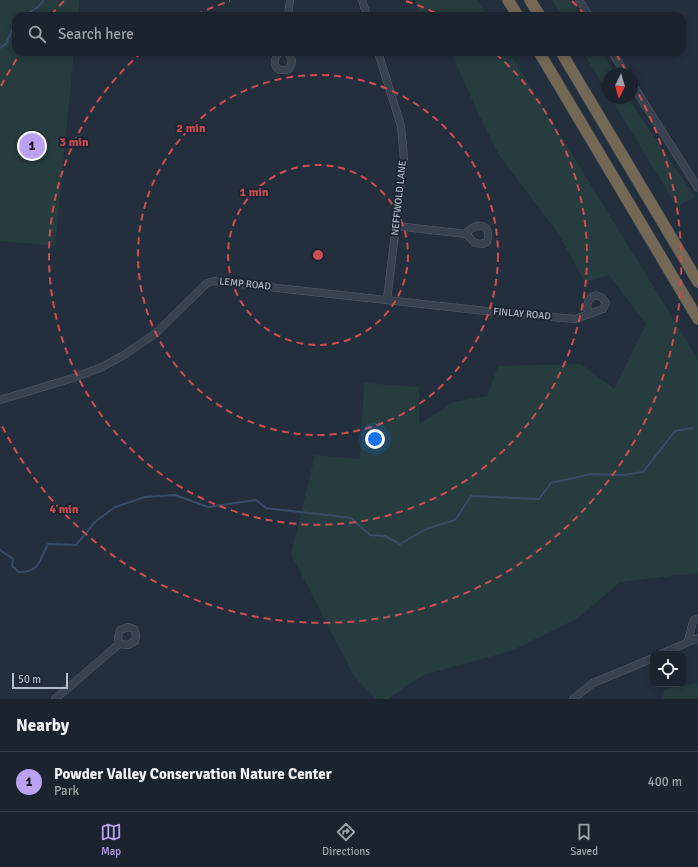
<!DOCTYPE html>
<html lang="en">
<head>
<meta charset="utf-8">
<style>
  body { margin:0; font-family:Signika,sans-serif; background:#282f3a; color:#f1f3f6 }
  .controls { position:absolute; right:12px; bottom:12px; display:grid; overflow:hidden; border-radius:8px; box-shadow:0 2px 6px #0003 }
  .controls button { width:36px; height:36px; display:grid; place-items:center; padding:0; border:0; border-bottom:1px solid #39404a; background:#1b232e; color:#f1f3f6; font:20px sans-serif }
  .compass { position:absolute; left:602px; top:68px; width:36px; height:36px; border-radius:50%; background:#1b232e; box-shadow:0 2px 6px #0003; rotate:185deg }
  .scale { position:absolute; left:12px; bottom:10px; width:56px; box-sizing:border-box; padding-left:4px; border:2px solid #b4bcc9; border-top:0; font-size:11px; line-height:14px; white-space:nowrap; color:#b4bcc9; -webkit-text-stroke:3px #1d2633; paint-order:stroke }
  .you { position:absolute; left:375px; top:439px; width:14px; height:14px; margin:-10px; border:3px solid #fff; border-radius:50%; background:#1a73e8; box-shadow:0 0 0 6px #1a73e833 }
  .badge { display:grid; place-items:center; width:26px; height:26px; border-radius:50%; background:#bca0f2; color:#111; font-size:13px; font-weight:700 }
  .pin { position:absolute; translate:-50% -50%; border:2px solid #fff; box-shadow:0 1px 4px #0006 }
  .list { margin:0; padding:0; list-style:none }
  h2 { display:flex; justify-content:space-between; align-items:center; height:52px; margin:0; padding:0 16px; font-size:17px }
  h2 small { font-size:13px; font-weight:400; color:#a0a4aa }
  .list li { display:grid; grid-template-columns:26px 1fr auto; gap:12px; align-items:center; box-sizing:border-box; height:60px; padding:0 16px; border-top:1px solid #39404a }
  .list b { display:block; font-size:15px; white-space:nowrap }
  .list p { margin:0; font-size:13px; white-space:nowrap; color:#a0a4aa }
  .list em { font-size:13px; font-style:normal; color:#a0a4aa }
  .icon { flex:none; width:22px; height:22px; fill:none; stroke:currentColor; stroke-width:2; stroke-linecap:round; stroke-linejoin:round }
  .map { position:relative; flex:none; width:698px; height:699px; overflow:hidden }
  .search { position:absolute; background:#1b232e; box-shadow:0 2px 6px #0003; left:12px; right:12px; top:12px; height:44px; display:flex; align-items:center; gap:10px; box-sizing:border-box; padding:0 14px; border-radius:12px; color:#a0a4aa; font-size:15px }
  .sheet { height:112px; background:#1b232e }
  nav { display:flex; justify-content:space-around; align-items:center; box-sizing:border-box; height:56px; border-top:1px solid #39404a; background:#1b232e; font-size:11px; color:#a0a4aa }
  nav a { display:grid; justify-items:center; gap:2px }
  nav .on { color:#bca0f2 }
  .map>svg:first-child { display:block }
</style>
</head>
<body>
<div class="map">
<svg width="698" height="699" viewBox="0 0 698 699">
  <rect width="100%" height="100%" fill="#242f3e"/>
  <path fill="#263c3f" d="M0,0H79L78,16H16V52H74L55,246L0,241Z
    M416,0H477L488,16H420Z
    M552,0H571L581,16H562Z
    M451,52H509L698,359V573L620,582L578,618L511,651L423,675L387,699H376L354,676L291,554L315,455L360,459L364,383L419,387V424L454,402L487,396L498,366L581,364L614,389L646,324L609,275L585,282L558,233L499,155L477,111Z
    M583,52H602L615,74H608V93Z
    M611,98H629L639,115L695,197L677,207Z
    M698,683V699H663L664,689Z"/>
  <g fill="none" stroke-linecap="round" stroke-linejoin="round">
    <path stroke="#394c67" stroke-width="2" d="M23,16L38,7L44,0
      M0,48L6,44L16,21
      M0,550L13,559L12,566L19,572C40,572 39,561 48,544L76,545L96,521L115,507L145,497L175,495L208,507L256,500L266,508L351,518L370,535L385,536L400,544L426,529L455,520L471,496L539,499L551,483L591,474L623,475L643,472L675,431L692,428"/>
    <defs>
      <path id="minor" d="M362,0L367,16
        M579,0L589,16
        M288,16L290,0
        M280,52C270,61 275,74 289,69C293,63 293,57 287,52
        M378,52L401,126L404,159L387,300
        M612,52L626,74
        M632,84L698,188
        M396,226L466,234L475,243L482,244L487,242C493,223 475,221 466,234
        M0,400L73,378L102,367L124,355L156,333L207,283L214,281L495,312L575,319L603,309L606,303C597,287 582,300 589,314
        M128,627L134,629L136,635L135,641L128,645L119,644L118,637L120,630Z
        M688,642L692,625L694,620L698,619
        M661,654L698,638
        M55,699L119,644
        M573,699L593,683L653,658"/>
      <path id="highway" d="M508,0L518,16
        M530,0L540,16
        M539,52L698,319
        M561,52L698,282"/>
    </defs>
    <use href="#minor" stroke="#565f6c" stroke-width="8"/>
    <use href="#highway" stroke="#434c59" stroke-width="12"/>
    <use href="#minor" stroke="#38414e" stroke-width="7"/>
    <use href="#highway" stroke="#746855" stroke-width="11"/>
  </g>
  <g fill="none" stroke="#ce4d50" stroke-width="2" stroke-dasharray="7 5">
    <circle cx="318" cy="255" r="90"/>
    <circle cx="318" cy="255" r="180"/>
    <path d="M196 15A269 269 0 0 1 230 1M406 1A269 269 0 0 1 440 15M496 54A269 269 0 1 1 140 54"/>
    <path d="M1 86A359 359 0 0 1 20 54M51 15A359 359 0 0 1 64 1M572 1A359 359 0 0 1 585 15M616 54A359 359 0 0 1 627 73M633 84A359 359 0 1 1 1 424"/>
  </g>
  <g text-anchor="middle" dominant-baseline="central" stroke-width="4" stroke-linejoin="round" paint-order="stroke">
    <g font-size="10" fill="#b4bcc9" stroke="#1d2633">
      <text transform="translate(399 198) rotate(-84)">NEFFWOLD LANE</text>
      <text transform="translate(245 284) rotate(6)">LEMP ROAD</text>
      <text transform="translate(522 314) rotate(5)">FINLAY ROAD</text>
    </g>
  </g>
  <circle cx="318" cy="255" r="6" fill="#ce4d50" stroke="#1d2633" stroke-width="2"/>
  <g font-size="12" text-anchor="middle" font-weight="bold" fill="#ce4d50" stroke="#1d2633" stroke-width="4" stroke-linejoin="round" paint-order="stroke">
    <text x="191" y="132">2 min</text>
    <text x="74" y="146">3 min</text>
    <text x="254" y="196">1 min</text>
    <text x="64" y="513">4 min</text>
  </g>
</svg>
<div class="controls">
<button><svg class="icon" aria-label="locate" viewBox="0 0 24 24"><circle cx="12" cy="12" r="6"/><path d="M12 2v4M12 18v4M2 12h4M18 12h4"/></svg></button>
</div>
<svg class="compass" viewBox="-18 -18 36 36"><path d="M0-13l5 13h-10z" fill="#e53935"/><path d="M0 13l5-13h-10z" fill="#a0a4aa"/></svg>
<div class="scale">50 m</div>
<div class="you"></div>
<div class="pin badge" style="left:32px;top:146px">1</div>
<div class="search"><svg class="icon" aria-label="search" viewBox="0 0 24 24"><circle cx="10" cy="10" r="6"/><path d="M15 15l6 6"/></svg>Search here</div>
</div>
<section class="sheet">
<h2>Nearby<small></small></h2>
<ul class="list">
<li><span class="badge">1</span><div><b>Powder Valley Conservation Nature Center</b><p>Park</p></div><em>400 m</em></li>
</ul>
</section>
<nav>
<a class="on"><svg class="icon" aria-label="map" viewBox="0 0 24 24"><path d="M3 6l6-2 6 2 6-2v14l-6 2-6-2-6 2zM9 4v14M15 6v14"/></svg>Map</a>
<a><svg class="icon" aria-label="directions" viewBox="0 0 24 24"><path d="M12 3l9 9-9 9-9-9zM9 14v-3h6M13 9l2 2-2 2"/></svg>Directions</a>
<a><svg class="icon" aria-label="saved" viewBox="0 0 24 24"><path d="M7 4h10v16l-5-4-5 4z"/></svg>Saved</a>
</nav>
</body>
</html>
